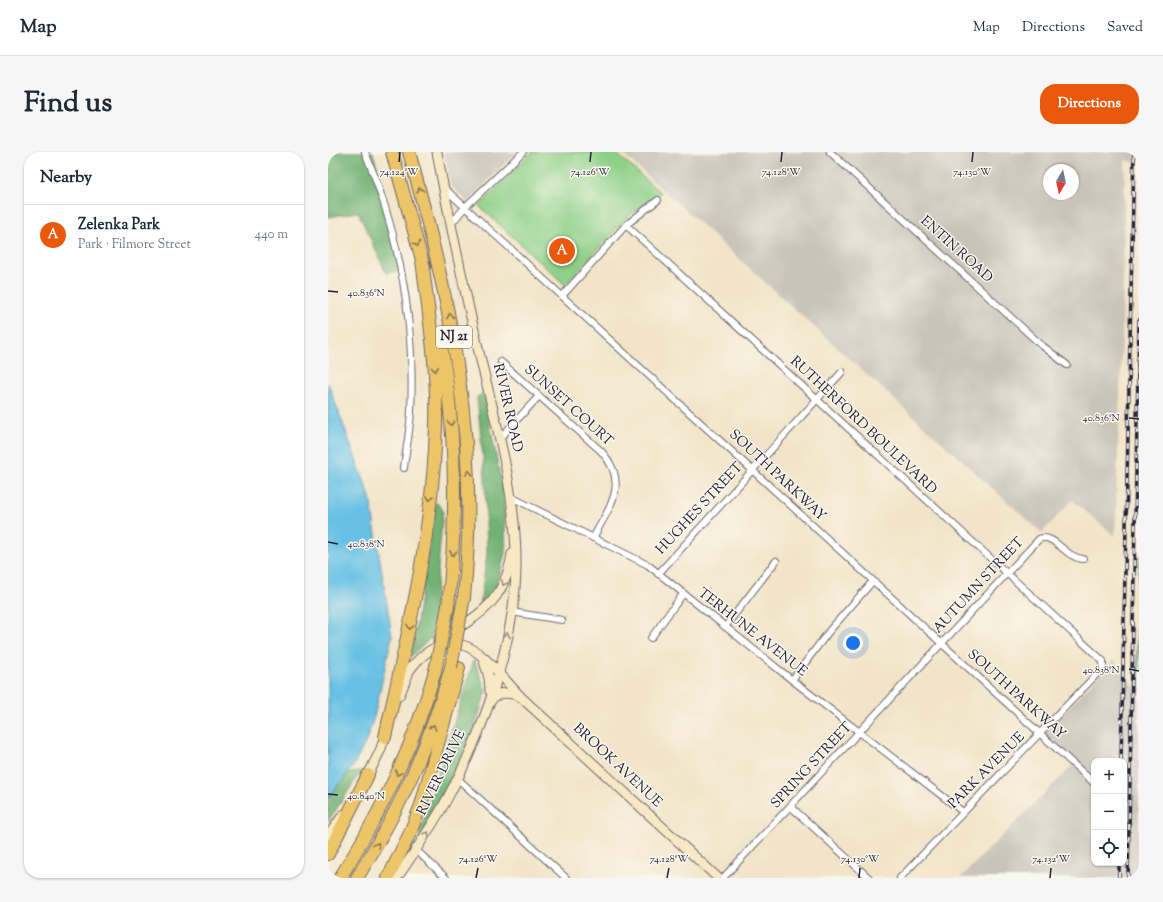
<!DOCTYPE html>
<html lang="en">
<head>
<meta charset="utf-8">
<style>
  body { margin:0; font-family:"Sorts Mill Goudy",serif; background:#f6f6f7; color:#1f2937 }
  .controls { position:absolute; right:12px; bottom:12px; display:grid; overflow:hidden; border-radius:8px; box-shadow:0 1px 3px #0004 }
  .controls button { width:36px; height:36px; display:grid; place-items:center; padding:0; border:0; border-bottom:1px solid #e0e1e3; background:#fff; color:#1f2937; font:20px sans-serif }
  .compass { position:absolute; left:715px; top:12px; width:36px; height:36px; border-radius:50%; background:#fff; box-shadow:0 1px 3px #0004; rotate:189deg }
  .you { position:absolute; left:525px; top:491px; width:14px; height:14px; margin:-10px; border:3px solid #fff; border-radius:50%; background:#1a73e8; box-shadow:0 0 0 6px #1a73e833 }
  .badge { display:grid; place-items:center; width:26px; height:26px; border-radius:50%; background:#ea580c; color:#fff; font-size:13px; font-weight:700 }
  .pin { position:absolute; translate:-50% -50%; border:2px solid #fff; box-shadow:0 1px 4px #0006 }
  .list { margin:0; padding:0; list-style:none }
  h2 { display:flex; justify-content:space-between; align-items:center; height:52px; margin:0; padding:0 16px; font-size:17px }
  h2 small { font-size:13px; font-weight:400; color:#747a83 }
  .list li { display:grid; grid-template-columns:26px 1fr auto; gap:12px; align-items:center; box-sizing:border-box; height:60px; padding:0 16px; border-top:1px solid #e0e1e3 }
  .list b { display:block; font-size:15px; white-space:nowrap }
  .list p { margin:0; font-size:13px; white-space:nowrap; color:#747a83 }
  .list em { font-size:13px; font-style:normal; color:#747a83 }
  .icon { flex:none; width:22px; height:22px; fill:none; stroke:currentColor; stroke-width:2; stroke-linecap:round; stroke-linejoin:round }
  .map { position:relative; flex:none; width:811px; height:726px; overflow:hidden; border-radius:16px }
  header { display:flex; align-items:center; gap:24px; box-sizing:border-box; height:56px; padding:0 20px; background:#fff; border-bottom:1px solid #e0e1e3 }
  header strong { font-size:19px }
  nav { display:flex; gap:22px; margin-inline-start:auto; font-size:14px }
  .intro { display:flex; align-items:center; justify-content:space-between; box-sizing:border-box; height:96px; padding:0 24px }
  h1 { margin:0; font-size:28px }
  .button { padding:10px 18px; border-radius:16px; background:#ea580c; color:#fff; font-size:14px; font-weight:700 }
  main { display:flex; gap:24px; padding:0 24px }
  aside { flex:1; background:#fff; border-radius:16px; box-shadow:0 1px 3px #0004 }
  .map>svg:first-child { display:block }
</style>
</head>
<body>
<header>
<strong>Map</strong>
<nav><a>Map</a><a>Directions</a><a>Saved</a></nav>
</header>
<div class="intro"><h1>Find us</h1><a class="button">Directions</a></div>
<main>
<aside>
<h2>Nearby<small></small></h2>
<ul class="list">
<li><span class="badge">A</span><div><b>Zelenka Park</b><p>Park · Filmore Street</p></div><em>440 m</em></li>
</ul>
</aside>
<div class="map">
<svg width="811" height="726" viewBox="0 0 811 726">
  <rect width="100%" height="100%" fill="#fbf7ec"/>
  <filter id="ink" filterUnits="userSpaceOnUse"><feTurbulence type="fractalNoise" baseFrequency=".025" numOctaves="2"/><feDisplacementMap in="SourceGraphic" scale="8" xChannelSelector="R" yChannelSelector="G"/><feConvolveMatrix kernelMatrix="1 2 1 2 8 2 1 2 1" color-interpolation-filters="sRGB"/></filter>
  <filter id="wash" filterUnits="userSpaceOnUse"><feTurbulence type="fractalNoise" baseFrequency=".012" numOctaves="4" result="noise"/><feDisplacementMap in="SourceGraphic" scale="16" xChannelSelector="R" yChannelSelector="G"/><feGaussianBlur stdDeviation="0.9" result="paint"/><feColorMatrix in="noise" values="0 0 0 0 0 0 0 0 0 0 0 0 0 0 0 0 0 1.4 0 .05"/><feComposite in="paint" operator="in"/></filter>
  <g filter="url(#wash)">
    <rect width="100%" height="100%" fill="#f2e4c8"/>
    <path fill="#c9c3b8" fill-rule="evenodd" d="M116,0H188L140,50L123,34Z
      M293,0H811V10L797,9L794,186L787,384L744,348L714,381ZM721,18H745V42H721Z
      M786,507L811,542V726H632L745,613L714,584ZM766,609H796V711H766Z"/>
    <path fill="#8ed088" stroke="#587962" d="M204,0H287L333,41L299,65L237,133L151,54Z"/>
    <path fill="#72b274" stroke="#4a6a58" d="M0,0H45L75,118L58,121L30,60L0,65Z
      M156,241L175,339L178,397L169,434L152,453L159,402L157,327L149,245Z
      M108,350L115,358L104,485L83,505Z
      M811,403V542L808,537Z
      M146,507L158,539L144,584L102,670L90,686Z
      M34,618L0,670V646L19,622Z"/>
    <path fill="#67c1e4" stroke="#447290" d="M0,231L42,345L64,484L46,565L38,589L26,613L0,646Z"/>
  </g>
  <g filter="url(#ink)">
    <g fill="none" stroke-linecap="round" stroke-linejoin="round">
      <defs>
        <path id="street" d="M37,0C71,81 87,170 83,259C82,278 78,297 76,316
          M502,0L711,191L739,213
          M115,35L766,631
          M123,72L137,55L195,0
          M298,73L775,509V514L770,521L572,726
          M234,144L298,73L330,48
          M173,210L273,299C302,331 282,354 265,386
          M172,286L211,244
          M183,345L320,413L464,528L635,660
          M330,422L514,220
          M183,460L234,468
          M397,475L448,409
          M323,486L355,442
          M464,528L502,478L545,429
          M130,627L238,726
          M462,654L541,726
          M88,698L118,726
          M395,726L711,387C727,381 737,406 755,407"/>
        <path id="secondary" d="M110,488C150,464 176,452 184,402
          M156,509L161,526L162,539
          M81,519C93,502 111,488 134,493C156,498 179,532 195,547C260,607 325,666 390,726
          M71,544L83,515
          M162,550C168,539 180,540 191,544
          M38,627L52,599L59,579
          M0,684L15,663
          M69,726C87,699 105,673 120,645C155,581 187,490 188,416C189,348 171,282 155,217C138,145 122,73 109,0"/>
        <path id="highway" d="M64,0L96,115
          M81,0C123,150 152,289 136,445
          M111,182C128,271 130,363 120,454
          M57,585C80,482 105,380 108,274C110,219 101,164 94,108
          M0,702L40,623
          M12,726C54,658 85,596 107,519
          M29,726C72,657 101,594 123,515
          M60,726L81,683L93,653L131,516"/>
      </defs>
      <use href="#street" stroke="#6b666c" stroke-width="8"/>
      <use href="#secondary" stroke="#6b666c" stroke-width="11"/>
      <use href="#highway" stroke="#6b666c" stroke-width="14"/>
      <use href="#street" stroke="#fff" stroke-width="6"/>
      <use href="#secondary" stroke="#f8e8c3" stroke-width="9"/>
      <use href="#highway" stroke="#edc569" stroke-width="12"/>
      <defs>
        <path id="rail" d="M793,609L806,0
          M791,726V711
          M800,726L811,168"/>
      </defs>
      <use href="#rail" stroke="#22223b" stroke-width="3.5"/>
      <use href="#rail" stroke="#fbf7ec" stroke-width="2" stroke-dasharray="6" stroke-linecap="butt"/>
      <defs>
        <path id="highway-bridge" d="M123,515L136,445
          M107,519L120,454"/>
      </defs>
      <use href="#highway-bridge" stroke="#6b666c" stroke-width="14" stroke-linecap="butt"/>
      <use href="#highway-bridge" stroke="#edc569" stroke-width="12"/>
    </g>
    <defs><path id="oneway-chevron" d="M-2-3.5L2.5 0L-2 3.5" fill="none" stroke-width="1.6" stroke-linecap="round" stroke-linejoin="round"/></defs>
    <g stroke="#887452">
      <use href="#oneway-chevron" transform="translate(92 38) rotate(-105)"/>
      <use href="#oneway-chevron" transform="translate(89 92) rotate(75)"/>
      <use href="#oneway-chevron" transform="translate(122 164) rotate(-101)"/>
      <use href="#oneway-chevron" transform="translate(107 217) rotate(85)"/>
      <use href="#oneway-chevron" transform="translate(123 271) rotate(85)"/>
      <use href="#oneway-chevron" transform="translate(141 321) rotate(-92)"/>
      <use href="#oneway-chevron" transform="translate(102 346) rotate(97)"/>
      <use href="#oneway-chevron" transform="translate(125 401) rotate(94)"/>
      <use href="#oneway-chevron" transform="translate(82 475) rotate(102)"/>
      <use href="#oneway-chevron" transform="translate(105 575) rotate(-71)"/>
      <use href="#oneway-chevron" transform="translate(70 621) rotate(115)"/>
      <use href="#oneway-chevron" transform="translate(49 693) rotate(-60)"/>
    </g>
    <g stroke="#988f86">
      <use href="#oneway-chevron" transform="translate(176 431) rotate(114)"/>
      <use href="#oneway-chevron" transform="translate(179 483) rotate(-78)"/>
      <use href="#oneway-chevron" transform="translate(99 682) rotate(-57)"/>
    </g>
  </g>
  <path fill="none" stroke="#22223b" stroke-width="1.5" d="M71,10L72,0M262,10L263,0M453,10L454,0M644,10L645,0M0,139L10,140M801,266L811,267M0,390L10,392M801,517L811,519M0,642L10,643M148,726L150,716M339,726L341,716M531,726L532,716M722,726L723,716"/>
  <g text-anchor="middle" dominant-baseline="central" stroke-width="3" stroke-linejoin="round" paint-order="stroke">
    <rect fill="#fbf7ec" stroke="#636270" stroke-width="1" x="108" y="174" width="36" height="22" rx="3"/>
    <g font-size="13" font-weight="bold" fill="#22223b">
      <text x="126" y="185">NJ 21</text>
    </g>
    <g font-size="14" fill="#22223b" stroke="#fbf7ec">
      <text transform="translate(628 98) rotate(42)">ENTIN ROAD</text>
      <text transform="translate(240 254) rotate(42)">SUNSET COURT</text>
      <text transform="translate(179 256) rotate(77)">RIVER ROAD</text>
      <text transform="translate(535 274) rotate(43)">RUTHERFORD BOULEVARD</text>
      <text transform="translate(449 324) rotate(43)">SOUTH PARKWAY</text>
      <text transform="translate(372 357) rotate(-47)">HUGHES STREET</text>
      <text transform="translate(651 434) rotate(-47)">AUTUMN STREET</text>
      <text transform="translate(424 481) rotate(38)">TERHUNE AVENUE</text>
      <text transform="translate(688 543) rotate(42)">SOUTH PARKWAY</text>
      <text transform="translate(289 614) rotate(43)">BROOK AVENUE</text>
      <text transform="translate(484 614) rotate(-47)">SPRING STREET</text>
      <text transform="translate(659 619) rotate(-45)">PARK AVENUE</text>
      <text transform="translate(114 621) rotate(-64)">RIVER DRIVE</text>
    </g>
  </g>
  <g font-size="10" text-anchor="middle" fill="#22223b" stroke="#fbf7ec" stroke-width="3" stroke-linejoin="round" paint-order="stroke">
    <text x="71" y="23">74.124°W</text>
    <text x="262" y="23">74.126°W</text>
    <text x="453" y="23">74.128°W</text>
    <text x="644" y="23">74.130°W</text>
    <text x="38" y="144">40.836°N</text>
    <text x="773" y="269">40.836°N</text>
    <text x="38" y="395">40.838°N</text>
    <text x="773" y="521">40.838°N</text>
    <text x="38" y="647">40.840°N</text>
    <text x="150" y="710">74.126°W</text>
    <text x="341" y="710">74.128°W</text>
    <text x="532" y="710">74.130°W</text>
    <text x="723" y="710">74.132°W</text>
  </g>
</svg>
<div class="controls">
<button>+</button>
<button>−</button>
<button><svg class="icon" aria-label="locate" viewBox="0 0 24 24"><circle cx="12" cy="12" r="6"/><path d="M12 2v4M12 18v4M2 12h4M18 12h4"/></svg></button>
</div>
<svg class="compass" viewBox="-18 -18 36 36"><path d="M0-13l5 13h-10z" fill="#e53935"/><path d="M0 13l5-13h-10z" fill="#747a83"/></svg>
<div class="you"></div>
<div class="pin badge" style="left:234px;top:99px">A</div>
</div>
</main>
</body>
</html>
